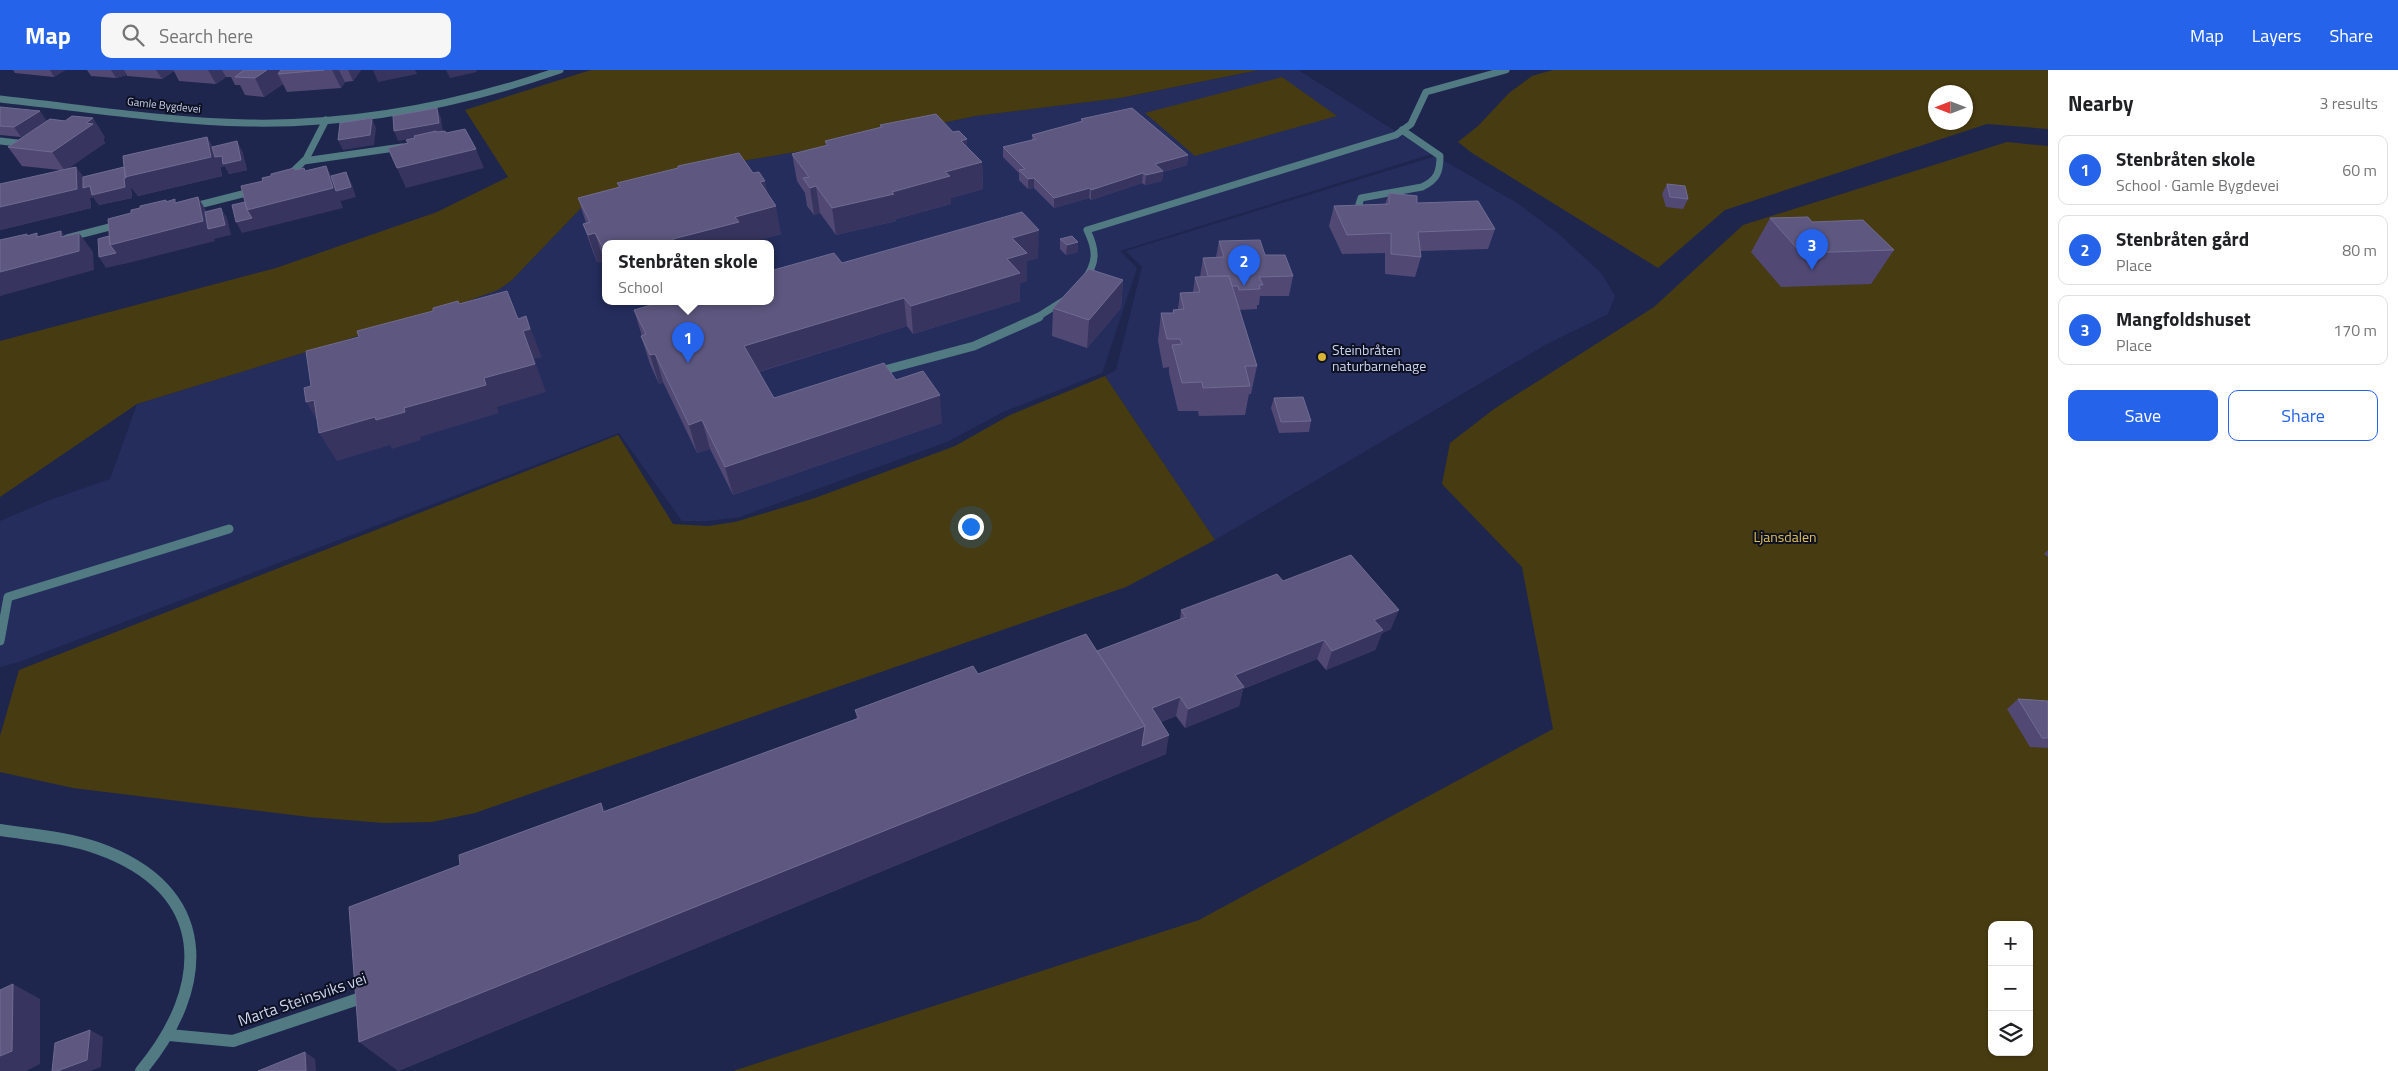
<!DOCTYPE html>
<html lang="en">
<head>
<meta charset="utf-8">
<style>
  body { margin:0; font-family:"Titillium Web",sans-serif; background:#f6f6f6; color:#202124 }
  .controls { position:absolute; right:15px; bottom:15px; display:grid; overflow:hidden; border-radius:10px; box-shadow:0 1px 4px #0004 }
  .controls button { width:45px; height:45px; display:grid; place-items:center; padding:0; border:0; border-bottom:1px solid #e0e0e0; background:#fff; color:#202124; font:25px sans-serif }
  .compass { position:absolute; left:1928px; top:15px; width:45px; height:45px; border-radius:50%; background:#fff; box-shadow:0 1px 4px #0004; rotate:270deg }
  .you { position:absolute; left:970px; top:456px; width:18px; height:18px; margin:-12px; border:4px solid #fff; border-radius:50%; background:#1a73e8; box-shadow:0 0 0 8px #1a73e833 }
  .badge { display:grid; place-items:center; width:32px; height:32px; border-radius:50%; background:#2563eb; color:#fff; font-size:16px; font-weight:700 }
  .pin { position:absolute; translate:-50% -41px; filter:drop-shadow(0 1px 2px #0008) }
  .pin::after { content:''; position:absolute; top:26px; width:18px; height:15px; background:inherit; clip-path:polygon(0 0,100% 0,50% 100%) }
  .popup { position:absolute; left:602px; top:170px; width:172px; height:65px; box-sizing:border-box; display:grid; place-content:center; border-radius:10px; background:#fff; filter:drop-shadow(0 1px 4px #0005); font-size:16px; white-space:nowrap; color:#757577 }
  .popup b { font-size:19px; color:#202124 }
  .popup::after { content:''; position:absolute; left:50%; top:100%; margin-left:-10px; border:10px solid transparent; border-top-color:#fff }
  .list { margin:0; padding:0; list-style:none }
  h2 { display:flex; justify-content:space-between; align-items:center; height:65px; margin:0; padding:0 20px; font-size:21px }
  h2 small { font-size:16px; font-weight:400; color:#757577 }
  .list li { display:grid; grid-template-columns:32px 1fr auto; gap:15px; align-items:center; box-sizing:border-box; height:70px; margin:0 10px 10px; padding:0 10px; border:1px solid #e0e0e0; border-radius:10px }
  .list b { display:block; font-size:19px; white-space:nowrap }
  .list p { margin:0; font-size:16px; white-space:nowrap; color:#757577 }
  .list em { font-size:16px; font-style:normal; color:#757577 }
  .actions { display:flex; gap:10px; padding:15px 20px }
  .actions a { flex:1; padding:11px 0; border:1px solid #2563eb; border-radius:10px; text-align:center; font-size:18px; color:#2563eb }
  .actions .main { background:#2563eb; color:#fff }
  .icon { flex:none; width:28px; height:28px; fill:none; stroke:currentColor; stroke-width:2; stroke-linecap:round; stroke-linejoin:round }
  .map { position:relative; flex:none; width:2048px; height:1001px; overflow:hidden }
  header { display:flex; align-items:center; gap:30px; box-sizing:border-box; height:70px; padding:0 25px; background:#2563eb; color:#fff }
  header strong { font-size:24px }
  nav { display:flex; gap:28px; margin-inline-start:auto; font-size:18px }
  .search { width:350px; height:45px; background:#f6f6f6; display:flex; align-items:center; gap:12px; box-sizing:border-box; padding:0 18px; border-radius:10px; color:#757577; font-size:19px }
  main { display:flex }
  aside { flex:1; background:#fff }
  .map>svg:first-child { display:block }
</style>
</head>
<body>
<header>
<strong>Map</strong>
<div class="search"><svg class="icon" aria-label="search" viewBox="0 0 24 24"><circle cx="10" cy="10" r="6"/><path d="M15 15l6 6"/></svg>Search here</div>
<nav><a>Map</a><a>Layers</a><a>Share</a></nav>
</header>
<main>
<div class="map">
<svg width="2048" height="1001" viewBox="0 0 2048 1001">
  <rect width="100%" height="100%" fill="#1e264e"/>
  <path fill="#242d5c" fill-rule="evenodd" d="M1259,0H1298L1432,84L1120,181L1137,198L1102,303L1003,342L947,372L740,447L708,451H682L619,363L19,592L0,597V451L47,431L110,409L137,334L446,239L498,220L511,211L585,134L661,105L836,75L976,46L1120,28ZM606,174H770V232H606Z
    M1436,86L1517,133L1560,165L1602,204L1615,226L1608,244L1545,275L1215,470L1105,306L1116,300L1142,197L1126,181Z"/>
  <path fill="#473b11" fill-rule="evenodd" d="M591,0H1259L1120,28L976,46L836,75L661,105L585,134L511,211L498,220L446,239L137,334L0,427V271L276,198L437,142L508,107L465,40Z
    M1553,0H2048V59L1987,54L1725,140L1658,198L1472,83L1458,72L1478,56L1509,23L1532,6ZM1936,22H1966V52H1936Z
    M1282,7L1337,46L1195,86L1145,43Z
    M2007,72L2048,76V1001H733L1199,850L1553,659L1522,497L1442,414L1450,373L1494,339L1654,237L1743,155ZM1992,855H2029V982H1992Z
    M1105,306L1215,470L1126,517L475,743L432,752L384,753L309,747L73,718L0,702V666L19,600L618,365L673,454L708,456L735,452L815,428L955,376L1010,345Z"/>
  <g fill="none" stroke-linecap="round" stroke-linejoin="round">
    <path stroke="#527a83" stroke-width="7" d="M0,71L26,74
      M304,91L402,77
      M286,108L306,89L326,50
      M191,137L254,121
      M1365,147L1359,134L1361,128L1422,117C1437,110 1440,102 1440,86L1402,60
      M67,168L121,154
      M1084,211C1097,192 1097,181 1087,160L1396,65L1411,54L1426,22L1506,0
      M1036,248L1063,231"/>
    <path stroke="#527a83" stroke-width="9" d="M877,302L974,276L1039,247
      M0,571L8,527L229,459"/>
    <path stroke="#527a83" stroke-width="12" d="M0,760C32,765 66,767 97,778C214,819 212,916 141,1001
      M169,965L233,971L367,926"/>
    <path stroke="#527a83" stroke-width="7" d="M0,29C83,38 165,51 248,53C355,55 459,35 560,0"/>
  </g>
  <path fill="#514974" d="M13,0H65L54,7L15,3Z
    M87,0H361L353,11L345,12L341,18L287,22L283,14L264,27L245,25L240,15H235L231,7H226L216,14L179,11L174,1L162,9L127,6V5L116,8L91,6Z
    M0,37L47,51L21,67L0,65Z
    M1081,49L1188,85L1187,95L1163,102L1162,111L1145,115L1142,113L1091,130L1089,128L1054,138L1034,118L1028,119L1019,110V103L1003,87V77L1032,70V65L1081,52Z
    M880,55L967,77L982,92L983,119L951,128V134L896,149V151L836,165L820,143L814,145L807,136L805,123L797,111L792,84L826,76L825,71L880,57Z
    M105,67L103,69L105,73L68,98L76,97L83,107L124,97L207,67L212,76L242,81L247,100L229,104L225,96L220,97V96L222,106L138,126L132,118H131L132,128L99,135L93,127L90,128L91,138L0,160L60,100L22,96L8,77Z
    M617,113L768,125L781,164L744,174H606V193L604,191L597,192L593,182L583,154L586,153L578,128L619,117Z
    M1667,114L1688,129L1683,139L1666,137L1662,124Z
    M1389,123L1495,159L1488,179L1420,181L1421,187L1415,207L1385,204V183L1342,184L1329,156L1334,136L1385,134Z
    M1770,148L1812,152L1894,180L1871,214L1781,217L1751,182Z
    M1060,169L1078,172V182L1066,185L1060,179Z
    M1219,171L1265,185L1293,206L1289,226H1260L1259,235H1257V239L1239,240L1257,296L1251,324H1249L1245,345L1199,346L1198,341H1178L1169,303V297L1163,298L1158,271L1161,243H1173V240L1178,239L1180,223L1193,222L1195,207H1200L1203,188L1216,187Z
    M1038,188L1027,191V211L1020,213V231L913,264L907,256L759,302L774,328L896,310L942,353L733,425L710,379L697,383L663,312L659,314L650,294L641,266H642L634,240L842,193Z
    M1123,210L1121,238L1087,278L1052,266L1053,238Z
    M1274,328L1311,351L1309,362L1279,363L1271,338Z
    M2048,480V487L2044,484Z
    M1283,511L1391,559L1382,563L1375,580L1326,600L1317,589L1243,619L1239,636L1185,658L1176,646L1161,652L1166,684L398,1001L605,741L857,649L855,640L1097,581L1180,550L1181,540Z
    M2018,629L2048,631V678L2030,677L2007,639Z"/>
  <path fill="#37355f" d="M50,0H65L54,7Z
    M111,0H124L127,5L116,8Z
    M156,0H173L174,1L162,9Z
    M208,0H222L226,7L216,14Z
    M267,0H297L278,4L283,14L264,27L255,8Z
    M332,0H339L345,12L341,18Z
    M348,0H361L353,11Z
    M373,0H415L417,4L378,12Z
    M446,0H476L477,2L450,8Z
    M437,38L441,48L443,63L398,71L394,61Z
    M40,41L47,51L21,67L14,57Z
    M93,48L105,67L103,69L105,73L65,101L52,82Z
    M372,48L376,58L374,75L343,80L338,70Z
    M207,67L218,86L237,71L242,81L247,100L229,104L225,96L220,97V96L222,106L138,126L132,118H131L132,128L99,135L93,127L90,128L91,138L0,160V137L76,97L90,116L124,108Z
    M967,69L968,96L961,71Z
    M476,79L484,98L406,118L397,98Z
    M1188,85L1187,95L1163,102L1162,111L1145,115L1146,105L1155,94Z
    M982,92L983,119L951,128V134L896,149V151L836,165L832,138L945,102Z
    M326,96L336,115L346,102L351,112L356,127L341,131L340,130L343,138L259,159H258L242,163L236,152L247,140Z
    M1143,103L1142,113L1091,130V120Z
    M1034,108V118L1028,119V109Z
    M765,111L771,138L776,136L781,164L744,174H665L760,112Z
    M816,116L820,143L814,145L810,118Z
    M1090,118L1089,128L1054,138V128Z
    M198,127L210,147L221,138L227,148L231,165L214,169L215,171L124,194H123L106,198L99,187L110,175Z
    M1039,160L1038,188L1027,191V211L1020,213V231L913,264L911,236L1012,168Z
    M61,161L75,181L79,163L93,182L94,200L0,226V202L61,167Z
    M595,163L604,191L597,192L588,165Z
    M1078,172V182L1066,185L1067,175Z
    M1123,210L1121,238L1087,278L1089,250Z
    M507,221L523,261L526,246L537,275L542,287L534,289L546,322L497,337L499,343L420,367L421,370L392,379L390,375L337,391L319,363L404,338L484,308Z
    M904,228L907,256L751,304L744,276Z
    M655,284L663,312L659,314L650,285Z
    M940,325L942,353L733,425L725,397Z
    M314,330L324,361L306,332Z
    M702,350L710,379L697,383L689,355Z
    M1399,540L1391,559L1382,563L1375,580L1326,600L1332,581L1374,550Z
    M1324,570L1317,589L1243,619L1239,636L1185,658L1188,639L1235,605Z
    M1180,627L1176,646L1149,657L1152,638Z
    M1145,656L1169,665L1166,684L398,1001L359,972Z
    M601,733L622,770L603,742Z
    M13,914L40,929V994L26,1001H0V986Z
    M90,960L103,967L101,997L90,1001H57Z
    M305,982L315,989L316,1001H306Z"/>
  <path fill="#5e5881" stroke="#6f6b92" d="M244,0H267L255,8L235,7Z
    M281,0H324L278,4Z
    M0,37L40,41L14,57L0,56Z
    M437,38L439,53L394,61L393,46Z
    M1132,38L1188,85L1155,94L1163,101L1146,105L1143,103L1091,120L1090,118L1054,128L1034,108L1028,109L1019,100L1025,99L1003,77L1036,69L1032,65L1083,51L1081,49Z
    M936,44L953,62L959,61L967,69L961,71L982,92L945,102L950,106L892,122L894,124L832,138L816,116L810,118L803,108L809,107L792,84L828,75L825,71L882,57L880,55Z
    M72,46L93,48L86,53L93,54L52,82L8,77L50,49L65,51Z
    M372,48L370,65L338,70L340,53Z
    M465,59L476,79L397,98L388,78L408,73L406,70L415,68L414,66L436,61L437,62L445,61L446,63Z
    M207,67L211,87L125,107L123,86Z
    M237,71L241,90L223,94L222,86L215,87L212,77Z
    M739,83L753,103L759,102L765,111L760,112L776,136L735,147L739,152L673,169L675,172L665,174H606V184L595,163L588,165L583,154L590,152L578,128L620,117L617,113L678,98V96Z
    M326,96L333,118L247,140L241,116L263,111L262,108L271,106V104L294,98L295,100L304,98L305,101Z
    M76,97L77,119L0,137V114Z
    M124,97L126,108H124L125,117L92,125L90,116L83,118V107Z
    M346,102L351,117L336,121L331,106Z
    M1667,114L1685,116L1688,129L1670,127Z
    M1389,123L1417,126V133L1478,131L1495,159L1418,162L1421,187L1391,184V163L1347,165L1334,136L1389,134Z
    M198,127L203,151L110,175L108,149L131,143V140L140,138V136L166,130V132L175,129V133Z
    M245,132L247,140L252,148L236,152L232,135Z
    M221,138L225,155L208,159L205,142Z
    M1022,142L1039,160L1012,168L1027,183L1007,189L1020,203L911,236L904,228L744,276L774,328L884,293L896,310L923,301L940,325L725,397L702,350L689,355L655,284L650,285L641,266L646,264L634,240L661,232H770V201L834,183L842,193Z
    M1808,147L1812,152L1863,150L1894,180L1801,183L1770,148Z
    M61,161V167L79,163V181L0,202V170L27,164V166L37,163V167Z
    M109,166L110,175L116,183L99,187L98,169Z
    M1072,166L1078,172L1067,175L1060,169Z
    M1260,170L1265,185H1285L1293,206L1259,207L1263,215H1259L1260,219L1239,220L1238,216H1232L1229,206H1208L1203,188L1224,187L1219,171Z
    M1089,199L1123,210L1089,250L1053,238Z
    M1229,206L1257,296H1245L1250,316L1203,318L1202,312L1182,313L1172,275L1182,274L1180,269H1167L1161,243H1174L1173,240L1184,239L1180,223L1200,222L1195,207Z
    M507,221L518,249L526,246L530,259L523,261L535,294L484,308L486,315L404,338L405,342L376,350L375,347L319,363L314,330L306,332L304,318L311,316L306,281L359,267L357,261L433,241V238L458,231L459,234Z
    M1303,327L1311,351L1281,352L1274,328Z
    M1351,485L1399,540L1374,550L1383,560L1332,581L1324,570L1235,605L1244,617L1188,639L1180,627L1152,638L1169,665L1142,676L1145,656L1097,581L1186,547L1181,540L1277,504L1283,511Z
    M1086,564L1145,656L359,972L349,837L460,795L459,785L601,733L603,742L859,648L855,640L973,596L978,604Z
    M2018,629L2048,631V668H2042Z
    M13,914L12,981L0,986V920Z
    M90,960L87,990L57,1001H52L55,973Z
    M305,982L306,1001H258Z"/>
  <circle fill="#d8b434" stroke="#0d1123" stroke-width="2" cx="1322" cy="287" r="5"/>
  <g text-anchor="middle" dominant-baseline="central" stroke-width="4" stroke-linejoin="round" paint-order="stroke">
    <g font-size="11" fill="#cbd3ed" stroke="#0d1123">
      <text transform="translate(164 35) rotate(6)">Gamle Bygdevei</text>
    </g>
    <g font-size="14" fill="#cbd3ed" stroke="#0d1123" text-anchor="start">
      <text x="1332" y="279">Steinbråten<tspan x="1332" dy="16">naturbarnehage</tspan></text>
    </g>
    <g font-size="14" fill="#e1c052" stroke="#0d1123">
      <text x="1785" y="466">Ljansdalen</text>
    </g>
    <g font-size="16" fill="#cbd3ed" stroke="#0d1123">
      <text transform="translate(302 929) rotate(-19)">Marta Steinsviks vei</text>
    </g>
  </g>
</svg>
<div class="controls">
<button>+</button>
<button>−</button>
<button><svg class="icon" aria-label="layers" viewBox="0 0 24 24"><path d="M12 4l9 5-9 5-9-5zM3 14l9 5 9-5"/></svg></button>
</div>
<svg class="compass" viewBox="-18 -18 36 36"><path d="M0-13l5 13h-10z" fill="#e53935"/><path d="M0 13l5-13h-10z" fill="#757577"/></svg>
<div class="you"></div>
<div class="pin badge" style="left:688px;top:293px">1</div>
<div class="popup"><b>Stenbråten skole</b>School</div>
<div class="pin badge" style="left:1244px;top:216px">2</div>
<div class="pin badge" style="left:1812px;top:200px">3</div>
</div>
<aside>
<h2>Nearby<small>3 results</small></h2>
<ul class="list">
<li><span class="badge">1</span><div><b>Stenbråten skole</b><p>School · Gamle Bygdevei</p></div><em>60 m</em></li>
<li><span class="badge">2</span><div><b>Stenbråten gård</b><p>Place</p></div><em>80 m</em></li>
<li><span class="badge">3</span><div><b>Mangfoldshuset</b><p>Place</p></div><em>170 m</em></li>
</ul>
<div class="actions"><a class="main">Save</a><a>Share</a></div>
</aside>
</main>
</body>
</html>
